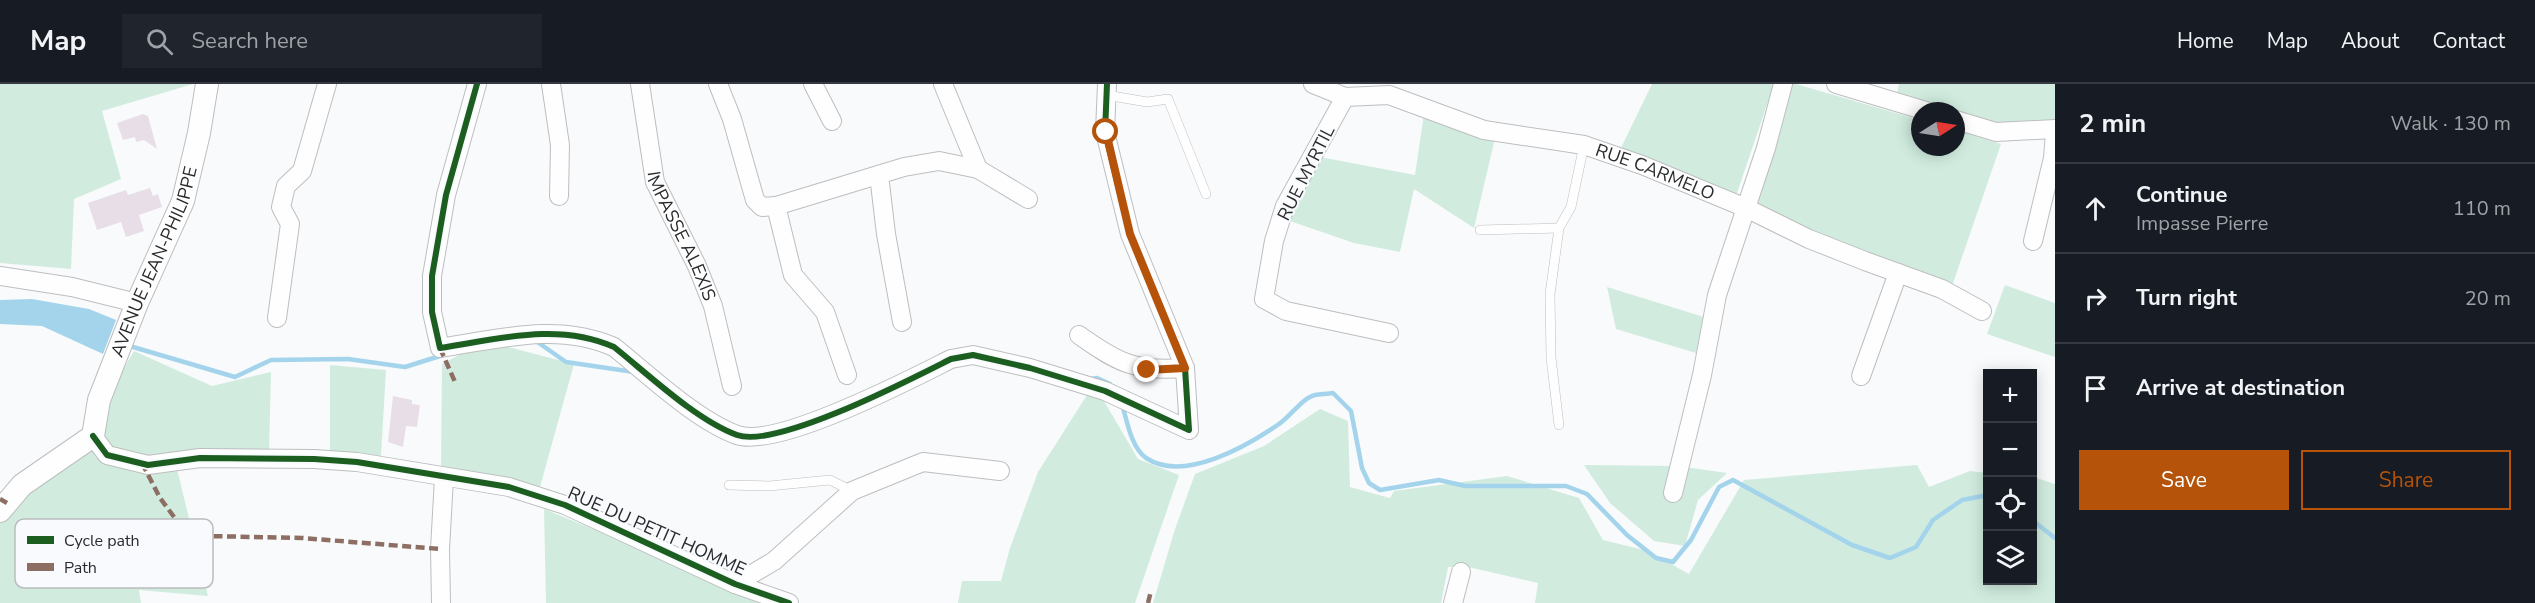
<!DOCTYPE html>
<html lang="en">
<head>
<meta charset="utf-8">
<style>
  body { margin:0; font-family:"Nunito Sans",sans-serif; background:#20242c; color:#f1f3f6 }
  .controls { position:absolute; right:18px; bottom:18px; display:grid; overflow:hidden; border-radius:0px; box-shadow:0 3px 15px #0003 }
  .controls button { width:54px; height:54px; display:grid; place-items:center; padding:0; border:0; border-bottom:2px solid #363941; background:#171b24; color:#f1f3f6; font:30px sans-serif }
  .compass { position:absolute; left:1911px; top:18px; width:54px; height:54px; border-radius:50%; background:#171b24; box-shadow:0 3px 15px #0003; rotate:78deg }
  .stop { position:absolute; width:18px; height:18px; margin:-14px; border:4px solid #b45309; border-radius:50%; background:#fff }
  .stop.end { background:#b45309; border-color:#fff; box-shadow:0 2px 6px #0008 }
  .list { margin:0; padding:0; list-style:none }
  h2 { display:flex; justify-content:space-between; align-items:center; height:78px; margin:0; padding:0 24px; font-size:26px }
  h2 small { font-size:20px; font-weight:400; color:#9ea1a6 }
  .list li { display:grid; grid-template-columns:39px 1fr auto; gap:18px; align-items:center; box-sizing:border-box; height:90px; padding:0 24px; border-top:2px solid #363941 }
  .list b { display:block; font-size:22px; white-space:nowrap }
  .list p { margin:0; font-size:20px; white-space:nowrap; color:#9ea1a6 }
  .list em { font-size:20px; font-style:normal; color:#9ea1a6 }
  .actions { display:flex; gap:12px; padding:18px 24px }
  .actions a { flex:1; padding:14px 0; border:2px solid #b45309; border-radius:0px; text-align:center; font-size:21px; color:#b45309 }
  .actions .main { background:#b45309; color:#fff }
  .icon { flex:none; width:33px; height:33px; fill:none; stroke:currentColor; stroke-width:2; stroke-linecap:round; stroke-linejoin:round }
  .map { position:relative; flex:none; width:2055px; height:519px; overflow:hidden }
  header { display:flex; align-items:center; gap:36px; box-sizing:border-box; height:84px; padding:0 30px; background:#171b24; border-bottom:2px solid #363941 }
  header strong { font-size:28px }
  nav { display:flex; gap:33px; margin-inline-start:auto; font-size:21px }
  .search { width:420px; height:54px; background:#20242c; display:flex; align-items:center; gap:15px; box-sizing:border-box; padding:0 21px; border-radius:0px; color:#9ea1a6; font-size:22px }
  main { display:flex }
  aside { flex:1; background:#171b24 }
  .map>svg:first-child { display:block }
</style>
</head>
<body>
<header>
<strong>Map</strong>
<div class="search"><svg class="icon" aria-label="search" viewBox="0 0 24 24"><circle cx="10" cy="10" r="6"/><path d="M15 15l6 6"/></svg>Search here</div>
<nav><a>Home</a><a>Map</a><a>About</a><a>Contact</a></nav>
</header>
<main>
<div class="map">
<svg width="2055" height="519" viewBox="0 0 2055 519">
  <rect width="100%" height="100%" fill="#f9fafc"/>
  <path fill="#d1ecdf" d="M0,0H193L102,27L121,95L74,115L71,185L0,179Z
    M1652,0H1774L1736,112L1620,66Z
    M1787,0H1796L1920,36V63H1956V46L2001,60L1952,202L1859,170L1751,122Z
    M1899,0H2055V41L1997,39L1897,10Z
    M1424,30L1495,54L1474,144L1414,105L1400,168L1354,159L1287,136L1320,73L1415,91Z
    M2005,201L2055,219V273L1987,250Z
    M1607,203L1704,233L1696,269L1616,245Z
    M485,257L574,280L540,403L501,392L441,384L442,280Z
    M134,267L212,302L271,288L269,369L133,373L105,360L100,324Z
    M330,281L386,286L381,372L330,370Z
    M1094,300L1138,375L1179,391L1135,519H958L962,497H1001L1010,464L1038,388Z
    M1320,325L1348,337L1350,403L1390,414L1394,407L1507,392L1579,414L1603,456L1648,467L1689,490L1744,396L1917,381L1929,403L1970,387L1987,389L1988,496H2032L2033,393L2055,400V519H1535L1538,499L1468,483H1448L1441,519H1153L1175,445L1195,390L1264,362Z
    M91,358L177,385L208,512L139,506L141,519H0V439L24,406Z
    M1584,381L1678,382L1727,389L1698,416L1685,462L1654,457L1610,419Z
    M544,425L775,519H546Z"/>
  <path fill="#a4d4eb" d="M32,215L89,225L116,236L103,270L42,242L0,240V216Z"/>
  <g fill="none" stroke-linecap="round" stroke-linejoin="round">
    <path stroke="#a4d4eb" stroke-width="4.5" d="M536,257L566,278L634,288
      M133,263L235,293L271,276L348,275L405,283L443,271
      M1090,295L1097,294L1110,300
      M1122,320C1127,337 1131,363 1146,374C1184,399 1247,362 1279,340C1290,333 1302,314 1315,311C1320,310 1327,310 1333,309L1351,327L1362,384L1369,399L1380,406L1439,396L1465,402H1566L1587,410L1627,451L1656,474L1673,478L1691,456L1719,403L1733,396L1852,461L1890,474L1916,463L1933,436L1962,416L1988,411
      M2032,436L2055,454"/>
  </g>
  <path fill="#e8dee8" d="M143,30L148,32L157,65L144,56L136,58L135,53L123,56L117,39Z
    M150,104L153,112L158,110L162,123L139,131L144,147L126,153L121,138L97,146L88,119L126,106L128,111Z
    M393,312L412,316V320L420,321L417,343L406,342L403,363L388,358Z"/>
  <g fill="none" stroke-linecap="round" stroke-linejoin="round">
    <defs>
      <path id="service" d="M1106,11L1147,18L1168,15L1206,110
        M1559,144L1550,210L1551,274L1559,341
        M1480,146L1559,144L1571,123L1584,61
        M729,401L769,402L830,396L852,407"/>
      <g id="minor">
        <path d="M477,0L446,111L432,192V228L440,264C499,255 558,238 614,263C649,291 696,336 737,351C777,365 911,295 951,275L973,271L1030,284L1105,307L1189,346L1185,284L1130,150L1105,48L1107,0"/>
        <path d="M551,0L560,61L559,112"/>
        <path id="s1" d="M640,0L655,98L697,182L713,222L732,302"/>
        <path d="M718,0L732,35L755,116L762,123L776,122"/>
        <path d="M813,0L832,37"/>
        <path d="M943,0L978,85L1028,115"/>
        <path id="s2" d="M1313,0L1345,13L1389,11L1484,46L1584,61L1642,81L1746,124L1809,155L1865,177L1942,205L1982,227"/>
        <path d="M1836,0L1926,27"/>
        <path d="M1345,13L1285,122L1274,157L1264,215L1286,227L1389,249"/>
        <path d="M1956,36L1996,48L2055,45"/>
        <path d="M879,91L886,150L902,238"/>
        <path d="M2033,157L2053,74L2055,48"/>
        <path d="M0,192L72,203L137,219"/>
        <path d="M277,234L290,140L281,123L286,102L302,87L327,0"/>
        <path d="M1079,251C1118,279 1136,288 1185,284"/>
        <path d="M847,291L825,228L793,191L776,122L904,83L939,77L978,85"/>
        <path d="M1861,292L1898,189"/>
        <path d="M93,352L107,371L148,381L200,374L314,375L357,378L509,403L565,421L735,500L789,519"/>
        <path d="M1673,409L1702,291L1717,211L1766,64L1783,0"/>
        <path d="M735,500L774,477L852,407L923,378L1000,387"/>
        <path d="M441,519L440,465L444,394"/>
        <path d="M1453,519L1461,488"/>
      </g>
      <g id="tertiary">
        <path id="s3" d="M0,427L22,401L93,352L99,316L137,219L183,117L199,49L207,0"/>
      </g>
    </defs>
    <use href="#service" stroke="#bdbec0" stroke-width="10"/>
    <use href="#minor" stroke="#bdbec0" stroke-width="20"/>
    <use href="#tertiary" stroke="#bdbec0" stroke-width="24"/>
    <use href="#service" stroke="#fefeff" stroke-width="9"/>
    <use href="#minor" stroke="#fefeff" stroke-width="18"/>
    <use href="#tertiary" stroke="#fefeff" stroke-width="22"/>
    <path stroke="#8d6e63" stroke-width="4.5" stroke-dasharray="9 4.5" stroke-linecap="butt" d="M440,264L455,298
      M142,379L160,414L177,437L207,452L302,454L440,465
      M0,415L7,419
      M1148,519L1151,507"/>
    <defs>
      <path id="cycleway" d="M477,0L446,111L432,192V228L440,264C499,255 558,238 614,263C649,291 696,336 737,351C777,365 911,295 951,275L973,271L1030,284L1105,307L1189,346L1185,284L1130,150L1105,48L1107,0
        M93,352L107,371L148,381L200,374L314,375L357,378L509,403L565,421L735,500L789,519"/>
    </defs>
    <use href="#cycleway" stroke="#f8fafd" stroke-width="10"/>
    <use href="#cycleway" stroke="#1b5e20" stroke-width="6"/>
  </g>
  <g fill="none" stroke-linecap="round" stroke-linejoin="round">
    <path stroke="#b45309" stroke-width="8" d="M1106,48L1130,150L1185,284L1147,286"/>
  </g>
  <g text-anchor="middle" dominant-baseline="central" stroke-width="4.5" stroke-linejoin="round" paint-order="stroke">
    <g font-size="18" fill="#292a2b" stroke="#f8fafd">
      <text stroke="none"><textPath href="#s2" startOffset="357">RUE CARMELO</textPath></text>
      <text transform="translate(1306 89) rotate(-63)">RUE MYRTIL</text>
      <text stroke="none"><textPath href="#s1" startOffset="159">IMPASSE ALEXIS</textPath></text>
      <text stroke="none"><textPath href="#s3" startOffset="306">AVENUE JEAN-PHILIPPE</textPath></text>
      <text transform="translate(657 447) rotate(24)">RUE DU PETIT HOMME</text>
    </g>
  </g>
  <rect x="15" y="435" width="198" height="69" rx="9" fill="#f8fafd" stroke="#babcbe" stroke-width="1.5"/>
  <rect x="27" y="452" width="27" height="8" fill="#1b5e20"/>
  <rect x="27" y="479" width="27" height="8" fill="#8d6e63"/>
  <g font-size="16" fill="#292a2b">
    <text x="64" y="462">Cycle path</text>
    <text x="64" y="489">Path</text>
  </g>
</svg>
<div class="controls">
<button>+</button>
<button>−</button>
<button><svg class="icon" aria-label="locate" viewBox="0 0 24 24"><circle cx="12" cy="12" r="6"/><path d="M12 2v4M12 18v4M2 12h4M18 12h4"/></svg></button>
<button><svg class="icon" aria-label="layers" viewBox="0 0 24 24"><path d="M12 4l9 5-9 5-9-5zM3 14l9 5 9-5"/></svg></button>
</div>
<svg class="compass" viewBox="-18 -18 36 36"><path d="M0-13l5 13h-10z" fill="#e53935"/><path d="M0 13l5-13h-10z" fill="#9ea1a6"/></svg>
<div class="stop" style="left:1106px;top:48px"></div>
<div class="stop end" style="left:1147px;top:286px"></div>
</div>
<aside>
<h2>2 min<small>Walk · 130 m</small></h2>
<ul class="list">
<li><svg class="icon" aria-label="ahead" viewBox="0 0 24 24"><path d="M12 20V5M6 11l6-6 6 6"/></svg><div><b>Continue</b><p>Impasse Pierre</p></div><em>110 m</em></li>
<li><svg class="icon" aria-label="right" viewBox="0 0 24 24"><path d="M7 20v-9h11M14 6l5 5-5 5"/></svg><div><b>Turn right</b></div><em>20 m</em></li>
<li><svg class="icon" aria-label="arrive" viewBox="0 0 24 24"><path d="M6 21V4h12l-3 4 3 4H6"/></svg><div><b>Arrive at destination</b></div></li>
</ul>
<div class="actions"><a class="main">Save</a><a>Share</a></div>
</aside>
</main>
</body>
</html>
